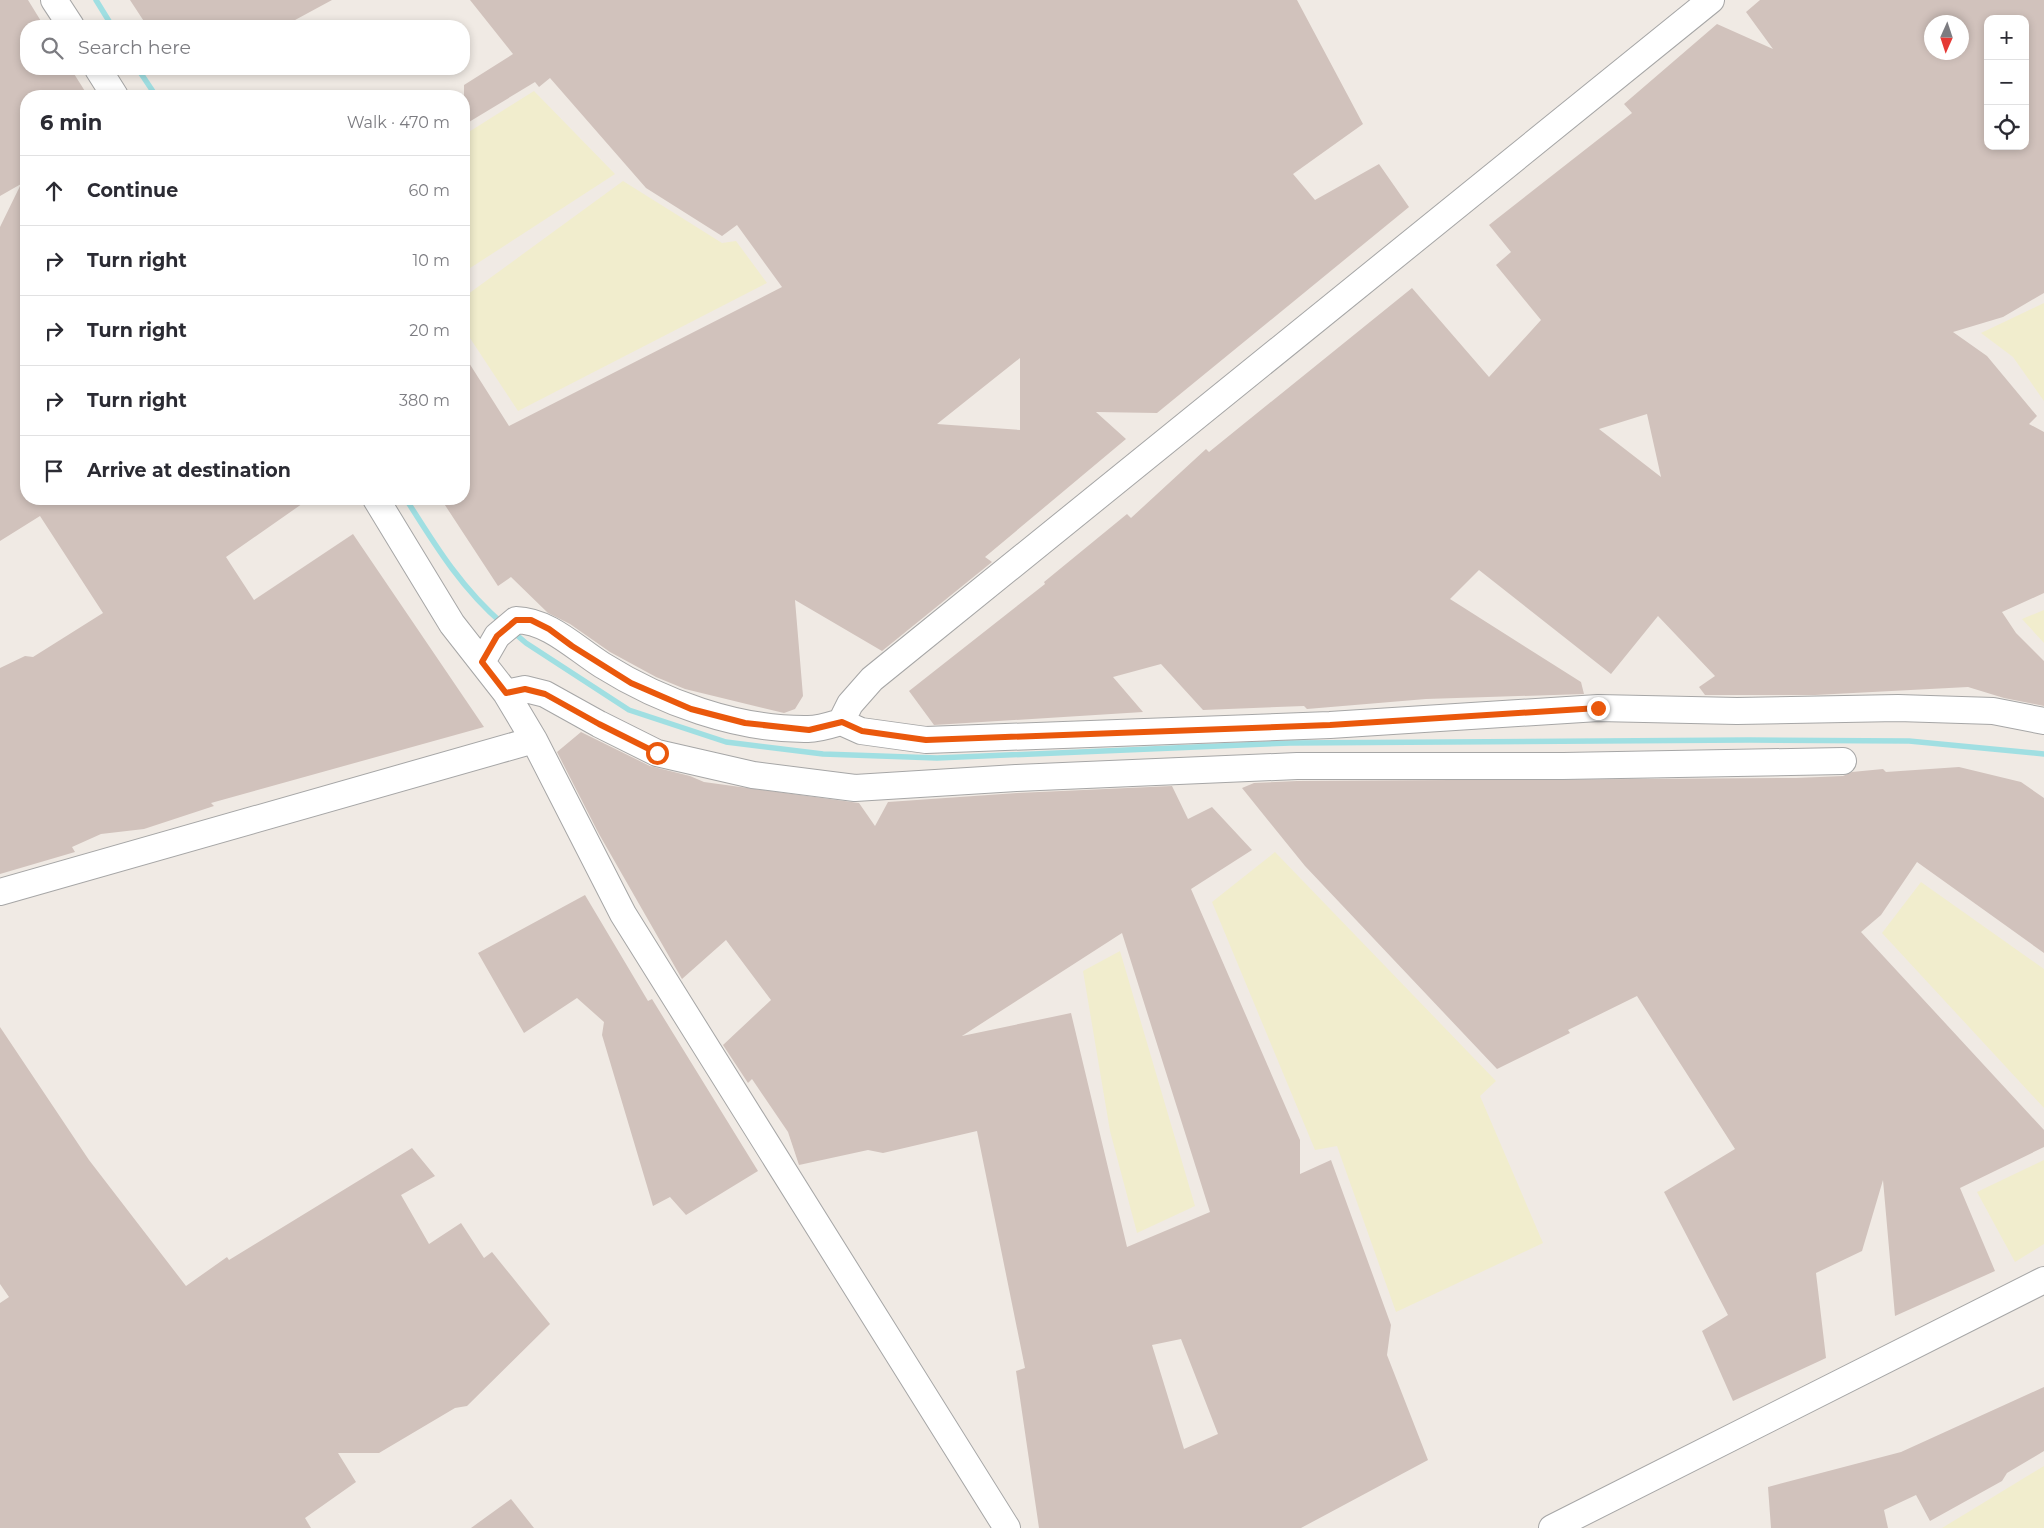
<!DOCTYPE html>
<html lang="en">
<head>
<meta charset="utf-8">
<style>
  body { margin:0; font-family:Montserrat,sans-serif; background:#f7f7f7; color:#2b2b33 }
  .controls { position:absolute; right:15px; top:15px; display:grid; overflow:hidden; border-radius:10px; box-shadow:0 2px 8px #0003 }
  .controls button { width:45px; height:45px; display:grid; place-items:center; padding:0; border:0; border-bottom:1px solid #e1e1e2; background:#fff; color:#2b2b33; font:25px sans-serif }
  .compass { position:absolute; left:1924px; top:15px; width:45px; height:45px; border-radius:50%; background:#fff; box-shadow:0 2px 8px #0003; rotate:183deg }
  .stop { position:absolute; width:15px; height:15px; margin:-11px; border:4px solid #ea580c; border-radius:50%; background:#fff }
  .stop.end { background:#ea580c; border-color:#fff; box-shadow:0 1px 5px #0008 }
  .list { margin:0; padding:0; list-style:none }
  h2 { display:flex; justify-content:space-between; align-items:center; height:65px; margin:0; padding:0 20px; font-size:21px }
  h2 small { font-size:16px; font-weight:400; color:#7c7c81 }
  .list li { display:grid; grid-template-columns:32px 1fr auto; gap:15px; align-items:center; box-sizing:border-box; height:70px; padding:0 20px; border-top:1px solid #e1e1e2 }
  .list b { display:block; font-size:19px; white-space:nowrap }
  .list em { font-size:16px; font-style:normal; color:#7c7c81 }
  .icon { flex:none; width:28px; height:28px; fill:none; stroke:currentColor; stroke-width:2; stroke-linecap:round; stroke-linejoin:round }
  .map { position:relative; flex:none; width:2044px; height:1528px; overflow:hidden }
  .search { position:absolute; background:#fff; box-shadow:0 2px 8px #0003; left:20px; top:20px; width:450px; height:55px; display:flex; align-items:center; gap:12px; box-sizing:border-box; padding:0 18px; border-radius:20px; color:#7c7c81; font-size:19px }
  .panel { position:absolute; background:#fff; box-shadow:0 2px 8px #0003; left:20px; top:90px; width:450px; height:415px; border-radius:20px }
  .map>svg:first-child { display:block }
</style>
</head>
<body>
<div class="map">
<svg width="2044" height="1528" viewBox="0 0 2044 1528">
  <rect width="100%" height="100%" fill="#f0eae4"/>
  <path fill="#f1edcd" d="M534,91L615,174L464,272V135Z
    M623,181L722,243L736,241L767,283L518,411L464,329V297Z
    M2044,303V401L2013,357L1981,333Z
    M2044,610V643L2022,619Z
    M1275,852L1496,1081L1480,1096L1543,1243L1396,1312L1337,1146L1315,1150L1212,902Z
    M1921,882L2044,969V1108L1882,933Z
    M1120,951L1195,1206L1137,1233L1110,1131L1083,971Z
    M2044,1160V1244L2015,1262L1977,1192Z
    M2044,1466V1528H1942Z"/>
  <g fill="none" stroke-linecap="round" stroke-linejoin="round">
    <path stroke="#a0dfe2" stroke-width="5.5" d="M96,0L112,26
      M138,69L156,96
      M406,499C435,545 461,588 503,624
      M512,631L526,643L629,710L726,742L823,754L937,758L1290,743L1749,740L1909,741L2044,754"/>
  </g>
  <path fill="#d1c2bc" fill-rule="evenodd" d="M0,0H28L44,26H26V69H71L88,96H26V499H309L226,557L254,600L353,534L484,727L211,803L214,806L144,829L101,834L72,847L75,852L0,874V668L25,656L33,657L103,613L40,516L0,541V227L21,184L0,196Z
    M130,0H332L284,26H147Z
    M470,0H1297L1363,124L1293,174L1315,200L1379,164L1409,207L1157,413L1096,412L1126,439L985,557L992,562L882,651L795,600L803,696L795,709L784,713L685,689L656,677L610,652L570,624L548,613L511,577L498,586L441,499H464V355L509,426L782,287L737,225L722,236L646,188L550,78L539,87L535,82L464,125V85L513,54ZM1020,358V430L937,424Z
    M1760,0H2044V293L2003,317L1953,332L1987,356L2037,416L2029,424L2044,432V593L2002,612L2016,633L2044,661V706L2004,698L1968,687L1815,695H1705L1699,687L1715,676L1658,616L1611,674L1479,570L1450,599L1581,682L1584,694L1426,699L1307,709L1304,706L1203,710L1161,664L1113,677L1143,712L934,725L909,691L1045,584L1044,582L1127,514L1131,518L1206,449L1209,452L1412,288L1489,377L1541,320L1496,265L1511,252L1489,225L1632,113L1624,104L1717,24L1773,49L1746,12ZM1988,19H2025V146H1988ZM1932,22H1962V52H1932ZM1647,414L1661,477L1599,429Z
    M581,732L650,766L690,776L704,782L859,803L875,826L888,802L1017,793L1172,786L1188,819L1212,807L1252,850L1191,889L1300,1140V1174L1331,1160L1391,1325L1387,1355L1428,1460L1301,1528H1039L1016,1371L1025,1368L977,1131L883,1153L868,1150L799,1165L788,1132L752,1079L748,1083L723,1045L771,1000L726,940L682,979L599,834L557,752ZM1122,933L1210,1212L1127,1247L1071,1013L962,1036ZM1181,1339L1218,1434L1184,1449L1152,1345Z
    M1959,767L2021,782L2044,798V953L1917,862L1881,915L1861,932L2044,1130V1147L1960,1188L1995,1271L1895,1316L1883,1180L1862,1251L1816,1273L1826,1358L1733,1401L1702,1331L1728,1315L1664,1192L1735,1149L1637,996L1568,1030L1570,1033L1497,1069L1305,866L1242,788L1254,783L1297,781L1796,778L1843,776L1852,772L1883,769L1886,772Z
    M585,895L648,1001L652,999L758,1171L686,1215L670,1197L653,1206L602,1035L604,1022L577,998L524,1033L478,953Z
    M0,1027L89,1160L186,1286L227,1257L229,1260L412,1148L435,1176L401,1195L429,1244L461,1223L484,1258L492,1252L550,1324L467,1406L455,1408L379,1453H338L356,1482L305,1518L311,1528H0V1303L9,1297L0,1284Z
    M2044,1387V1451L2007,1473L2002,1481L1930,1521L1916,1495L1884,1510L1888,1528H1771L1768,1487L1901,1452Z
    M511,1499L534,1528H471Z"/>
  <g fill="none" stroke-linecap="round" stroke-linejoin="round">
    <defs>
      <path id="minor" d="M54,0L71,26
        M98,69L115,96
        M376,499L452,624L506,693L534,740L623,914L1007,1528
        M482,662L497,636L516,620C549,621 575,648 602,665C661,702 737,730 808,729C819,729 831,725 841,722L850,704L872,679L1711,0
        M506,693L525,689L545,694L599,724L657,753L753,775L855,788L1016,778L1297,766H1563L1843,761
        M841,722L861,731L926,740L1330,725L1598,708L1737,711L1898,708L1993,711L2044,721
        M0,892L534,740
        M1552,1528L2044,1280"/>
    </defs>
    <use href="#minor" stroke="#a6a6a6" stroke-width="28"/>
    <use href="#minor" stroke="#fff" stroke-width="26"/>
  </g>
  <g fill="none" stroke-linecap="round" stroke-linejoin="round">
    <path stroke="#ea580c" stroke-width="6" d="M657,753L599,724L545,694L525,689L506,693L482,662L497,636L516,620H531L549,629L572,646L631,683L691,709L745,723L809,730L842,722L862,731L926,740L1330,725L1598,708"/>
  </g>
</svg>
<div class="controls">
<button>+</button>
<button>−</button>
<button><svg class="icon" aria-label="locate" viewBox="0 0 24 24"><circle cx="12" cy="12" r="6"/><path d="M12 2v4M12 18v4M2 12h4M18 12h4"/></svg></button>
</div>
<svg class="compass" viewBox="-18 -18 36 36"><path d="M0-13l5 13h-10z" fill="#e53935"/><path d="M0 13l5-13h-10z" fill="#7c7c81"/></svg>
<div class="stop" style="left:657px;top:753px"></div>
<div class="stop end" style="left:1598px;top:708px"></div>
<div class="search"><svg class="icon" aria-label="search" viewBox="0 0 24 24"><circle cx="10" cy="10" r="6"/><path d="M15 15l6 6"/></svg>Search here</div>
<section class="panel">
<h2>6 min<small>Walk · 470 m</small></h2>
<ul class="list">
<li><svg class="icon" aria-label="ahead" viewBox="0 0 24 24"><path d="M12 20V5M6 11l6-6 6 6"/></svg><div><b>Continue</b></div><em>60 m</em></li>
<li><svg class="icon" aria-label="right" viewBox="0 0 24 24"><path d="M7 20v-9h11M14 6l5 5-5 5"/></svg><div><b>Turn right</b></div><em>10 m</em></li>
<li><svg class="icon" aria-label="right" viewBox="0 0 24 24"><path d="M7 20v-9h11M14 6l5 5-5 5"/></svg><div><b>Turn right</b></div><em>20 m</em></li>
<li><svg class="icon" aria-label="right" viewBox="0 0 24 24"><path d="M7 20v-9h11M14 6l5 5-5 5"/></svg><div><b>Turn right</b></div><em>380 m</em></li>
<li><svg class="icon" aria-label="arrive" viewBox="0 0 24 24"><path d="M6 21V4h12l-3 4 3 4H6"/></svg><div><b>Arrive at destination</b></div></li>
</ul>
</section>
</div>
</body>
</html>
